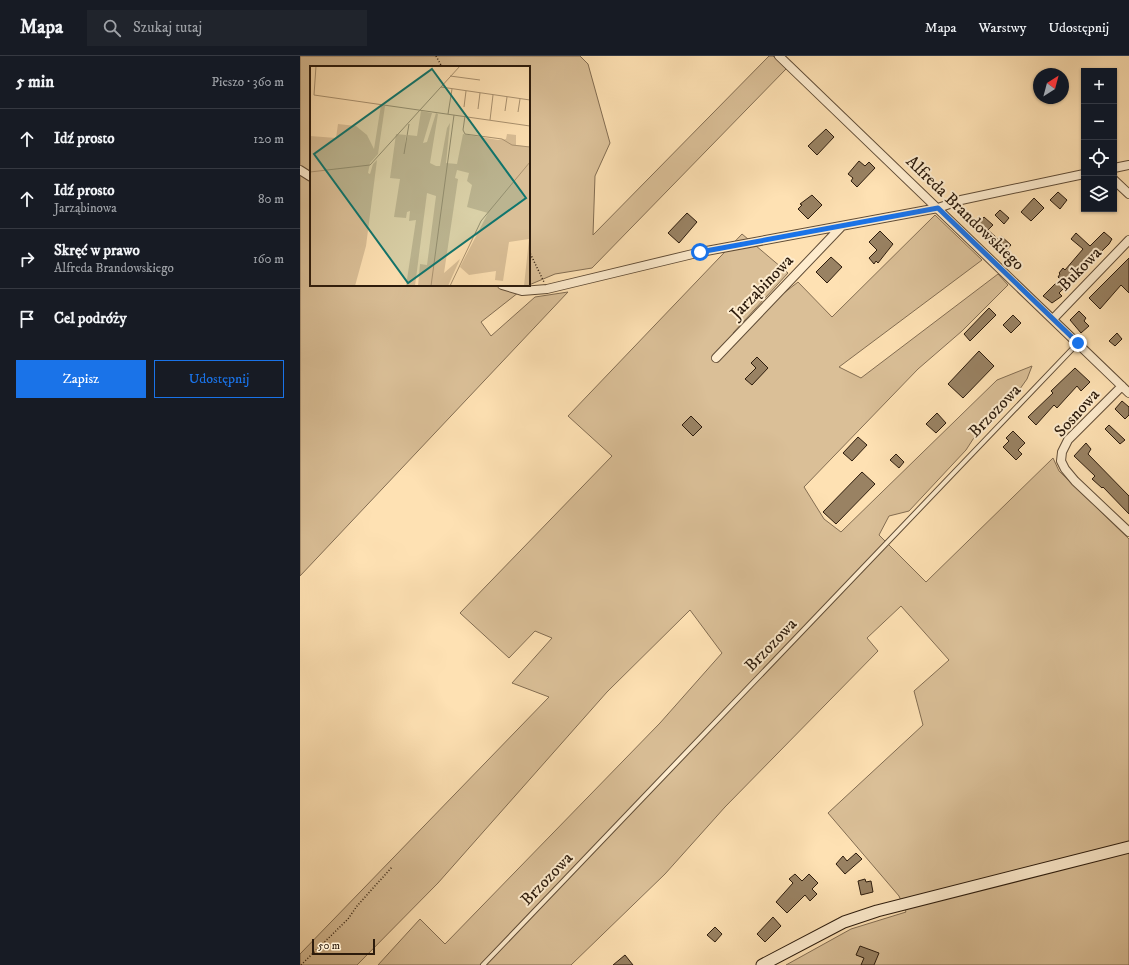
<!DOCTYPE html>
<html lang="pl">
<head>
<meta charset="utf-8">
<style>
  body { margin:0; font-family:"IM FELL DW Pica",serif; background:#20242c; color:#f1f3f6 }
  .controls { position:absolute; right:12px; top:12px; display:grid; overflow:hidden; border-radius:0px; box-shadow:0 1px 3px #0004 }
  .controls button { width:36px; height:36px; display:grid; place-items:center; padding:0; border:0; border-bottom:1px solid #363941; background:#171b24; color:#f1f3f6; font:20px sans-serif }
  .compass { position:absolute; left:733px; top:12px; width:36px; height:36px; border-radius:50%; background:#171b24; box-shadow:0 1px 3px #0004; rotate:36deg }
  .scale { position:absolute; left:12px; bottom:10px; width:63px; box-sizing:border-box; padding-left:4px; border:2px solid #2c1b0c; border-top:0; font-size:11px; line-height:14px; white-space:nowrap; color:#2c1b0c; -webkit-text-stroke:3px #feecce; paint-order:stroke }
  .stop { position:absolute; width:12px; height:12px; margin:-9px; border:3px solid #1a73e8; border-radius:50%; background:#fff }
  .stop.end { background:#1a73e8; border-color:#fff; box-shadow:0 1px 4px #0008 }
  .list { margin:0; padding:0; list-style:none }
  h2 { display:flex; justify-content:space-between; align-items:center; height:52px; margin:0; padding:0 16px; font-size:17px }
  h2 small { font-size:13px; font-weight:400; color:#9ea1a6 }
  .list li { display:grid; grid-template-columns:26px 1fr auto; gap:12px; align-items:center; box-sizing:border-box; height:60px; padding:0 16px; border-top:1px solid #363941 }
  .list b { display:block; font-size:15px; white-space:nowrap }
  .list p { margin:0; font-size:13px; white-space:nowrap; color:#9ea1a6 }
  .list em { font-size:13px; font-style:normal; color:#9ea1a6 }
  .actions { display:flex; gap:8px; padding:12px 16px }
  .actions a { flex:1; padding:9px 0; border:1px solid #1a73e8; border-radius:0px; text-align:center; font-size:14px; color:#1a73e8 }
  .actions .main { background:#1a73e8; color:#fff }
  .icon { flex:none; width:22px; height:22px; fill:none; stroke:currentColor; stroke-width:2; stroke-linecap:round; stroke-linejoin:round }
  .map { position:relative; flex:none; width:829px; height:909px; overflow:hidden }
  header { display:flex; align-items:center; gap:24px; box-sizing:border-box; height:56px; padding:0 20px; background:#171b24; border-bottom:1px solid #363941 }
  header strong { font-size:19px }
  nav { display:flex; gap:22px; margin-inline-start:auto; font-size:14px }
  .search { width:280px; height:36px; background:#20242c; display:flex; align-items:center; gap:10px; box-sizing:border-box; padding:0 14px; border-radius:0px; color:#9ea1a6; font-size:15px }
  main { display:flex }
  aside { flex:1; background:#171b24 }
  .map>svg:first-child { display:block }
</style>
</head>
<body>
<header>
<strong>Mapa</strong>
<div class="search"><svg class="icon" aria-label="search" viewBox="0 0 24 24"><circle cx="10" cy="10" r="6"/><path d="M15 15l6 6"/></svg>Szukaj tutaj</div>
<nav><a>Mapa</a><a>Warstwy</a><a>Udostępnij</a></nav>
</header>
<main>
<aside>
<h2>5 min<small>Pieszo · 360 m</small></h2>
<ul class="list">
<li><svg class="icon" aria-label="ahead" viewBox="0 0 24 24"><path d="M12 20V5M6 11l6-6 6 6"/></svg><div><b>Idź prosto</b></div><em>120 m</em></li>
<li><svg class="icon" aria-label="ahead" viewBox="0 0 24 24"><path d="M12 20V5M6 11l6-6 6 6"/></svg><div><b>Idź prosto</b><p>Jarząbinowa</p></div><em>80 m</em></li>
<li><svg class="icon" aria-label="right" viewBox="0 0 24 24"><path d="M7 20v-9h11M14 6l5 5-5 5"/></svg><div><b>Skręć w prawo</b><p>Alfreda Brandowskiego</p></div><em>160 m</em></li>
<li><svg class="icon" aria-label="arrive" viewBox="0 0 24 24"><path d="M6 21V4h12l-3 4 3 4H6"/></svg><div><b>Cel podróży</b></div></li>
</ul>
<div class="actions"><a class="main">Zapisz</a><a>Udostępnij</a></div>
</aside>
<div class="map">
<svg width="829" height="909" viewBox="0 0 829 909">
  <rect width="100%" height="100%" fill="#fee1b3"/>
  <filter id="stains"><feTurbulence type="fractalNoise" baseFrequency=".005" numOctaves="4"/><feColorMatrix values="0 0 0 0 .2 0 0 0 0 .09 0 0 0 0 .02 0 0 0 .5 -.17"/></filter>
  <radialGradient id="worn" r=".72"><stop offset=".6" stop-color="#630" stop-opacity="0"/><stop offset="1" stop-color="#630" stop-opacity=".3"/></radialGradient>
  <path fill="#dabf97" stroke="#836d52" d="M0,0H280L288,8L310,87L295,120L293,179L469,0H473L486,13L292,212L255,218L229,229V11H11V229H228L181,266L191,280L235,241L268,236L0,520Z
    M635,159L682,204L539,311L561,322L698,218L708,229L662,275L618,313L504,431L524,463L541,476L697,324L732,310L727,323L712,344L690,357L666,394L609,455L589,460L579,479L626,526L753,402L759,415L829,483V909H486L551,873L606,856L599,840L528,757L623,669L614,635L649,604L601,550L567,582L578,595L425,751L365,818L271,909H78L120,863L145,888L360,667L422,597L390,554L307,636L138,827L57,909H0V898L249,641L212,627L252,582L235,575L209,602L160,557L312,400L268,360L442,178L488,217L433,277L498,226L532,261Z"/>
  <path fill="#998263" stroke="#2c1b0c" d="M526,73L534,81L517,99L508,90Z
    M559,105L565,110L569,106L575,112L557,131L551,125L553,122L548,118Z
    M758,136L767,144L760,153L750,144Z
    M512,139L522,149L508,163L498,153L502,149L500,148Z
    M734,142L744,152L731,165L721,156Z
    M700,154L709,162L704,168L695,159Z
    M387,157L397,166L379,187L368,177Z
    M684,161L693,169L688,174L698,183L701,180L711,189L702,199L682,180L684,178L676,170Z
    M580,175L593,188L578,207L576,205L574,208L569,202L577,194L569,186Z
    M804,176L812,183L809,188L759,237L762,240L752,247L743,240L760,223L758,221L760,218L759,217L763,212L765,214L783,193L771,183L776,177L790,190Z
    M531,201L542,211L527,227L516,216Z
    M829,202V237L821,229L800,253L789,242Z
    M689,252L696,259L670,285L664,278Z
    M779,255L786,262L784,265L789,270L781,277L770,264Z
    M713,259L721,267L711,277L703,269Z
    M817,277L822,283L815,290L809,285Z
    M679,295L694,310L663,342L648,328Z
    M457,301L468,312L452,329L445,323L456,312L451,307Z
    M775,312L790,326L781,335L777,330L757,352L754,349L736,369L728,361L753,337L751,335Z
    M822,345L829,351V359L825,363L815,353Z
    M637,357L646,367L636,377L626,368Z
    M391,360L402,371L393,380L382,369Z
    M809,369L825,384L820,388L805,373Z
    M713,375L725,387L718,394L722,398L716,404L703,391L709,385L706,382Z
    M558,381L567,389L552,405L543,397Z
    M786,387L791,393L788,398L829,440V458L803,431L802,432L792,423L795,420L774,400Z
    M596,398L604,406L599,412L590,404Z
    M562,416L575,428L536,468L523,456Z
    M556,797L562,803L545,818L536,808L543,800L547,805Z
    M495,818L502,825L509,818L518,827L512,833L517,838L510,845L505,839L487,857L476,846L493,827L489,823Z
    M565,823L566,826L571,825L573,836L561,839L558,825Z
    M473,861L481,870L465,886L457,878Z
    M415,871L422,878L415,886L407,879Z
    M560,890L579,897L574,909H561L564,902L556,899Z
    M325,899L333,909H313Z"/>
  <g fill="none" stroke-linecap="round" stroke-linejoin="round">
    <defs>
      <path id="lane" d="M183,909L778,287"/>
      <path id="street" d="M479,0L829,337
        M814,112L829,109
        M0,114L11,121
        M814,124L829,138
        M202,229L222,235L247,233L401,196L638,152L661,144L784,118
        M753,263L829,184
        M416,302L542,170
        M822,330L768,384L762,396L761,405L765,413L775,425L829,476"/>
      <path id="secondary" d="M462,909L544,866L577,855L829,791"/>
    </defs>
    <use href="#lane" stroke="#604c36" stroke-width="6"/>
    <use href="#street" stroke="#604c36" stroke-width="10"/>
    <use href="#secondary" stroke="#2c1b0c" stroke-width="13"/>
    <path stroke="#2c1b0c" stroke-width="1.5" stroke-dasharray="1 2" stroke-linecap="butt" d="M136,0L142,11
      M229,195L244,226
      M1,909L48,863L57,850L92,811"/>
    <use href="#lane" stroke="#feecce" stroke-width="4"/>
    <use href="#street" stroke="#feecce" stroke-width="8"/>
    <use href="#secondary" stroke="#feecce" stroke-width="11"/>
  </g>
  <g fill="none" stroke-linecap="round" stroke-linejoin="round">
    <path stroke="#1a73e8" stroke-width="5" d="M400,196L638,152L778,287"/>
  </g>
  <g text-anchor="middle" dominant-baseline="central" stroke-width="4" stroke-linejoin="round" paint-order="stroke">
    <g font-size="17" fill="#2c1b0c" stroke="#feecce">
      <text transform="translate(665 157) rotate(44)">Alfreda Brandowskiego</text>
      <text transform="translate(780 213) rotate(-46)">Bukowa</text>
      <text transform="translate(462 231) rotate(-46)">Jarząbinowa</text>
      <text transform="translate(695 355) rotate(-46)">Brzozowa</text>
      <text transform="translate(777 357) rotate(-48)">Sosnowa</text>
      <text transform="translate(471 589) rotate(-46)">Brzozowa</text>
      <text transform="translate(247 823) rotate(-46)">Brzozowa</text>
    </g>
  </g>
  <g transform="translate(10 10)">
    <rect width="220" height="220" fill="#fee1b3"/>
    <path d="M71,39L75,40L68,88L60,97L58,107L60,108L63,98L67,94L56,180L45,220H0V70L26,72L28,58L46,60L57,69L64,83ZM111,45L122,47L113,77L117,76L126,47L128,48L120,97L126,100H130L137,62L140,57L136,97L147,98L153,68L188,74L196,73L197,68L206,69V79L220,81V220H214L219,173L199,176L193,215L185,214L186,205L159,209L150,201L178,147L157,141L162,119L157,115L159,107L147,104L145,112L148,113L134,207L150,193L138,220H108L110,198L117,199L126,130L117,127L105,220H96L106,154L99,155L100,145L97,146L96,152L84,151L90,113L80,112L86,68L96,69L95,80L98,69L107,70Z" fill="#dabf97"/>
    <path fill="none" stroke="#aa9270" stroke-width="1" d="M6,0L4,29L220,60M140,10L170,14M131,21L220,34M154,41L156,25M168,43L170,27M195,45L197,31M208,46L210,33M138,48L142,23M155,50L153,64L155,68L192,73L202,79L220,81M180,54L183,29M94,88L99,58M0,106L60,99L150,0M121,220L144,49M140,220L171,155L220,96"/>
    <path fill="#0f766e" fill-opacity="0.15" stroke="#0f766e" stroke-width="2" d="M122,3L216,132L98,217L4,88Z"/>
    <rect width="220" height="220" fill="none" stroke="#2c1b0c" stroke-width="2"/>
  </g>
  <rect width="100%" height="100%" filter="url(#stains)"/>
  <rect width="100%" height="100%" fill="url(#worn)"/>
</svg>
<div class="controls">
<button>+</button>
<button>−</button>
<button><svg class="icon" aria-label="locate" viewBox="0 0 24 24"><circle cx="12" cy="12" r="6"/><path d="M12 2v4M12 18v4M2 12h4M18 12h4"/></svg></button>
<button><svg class="icon" aria-label="layers" viewBox="0 0 24 24"><path d="M12 4l9 5-9 5-9-5zM3 14l9 5 9-5"/></svg></button>
</div>
<svg class="compass" viewBox="-18 -18 36 36"><path d="M0-13l5 13h-10z" fill="#e53935"/><path d="M0 13l5-13h-10z" fill="#9ea1a6"/></svg>
<div class="scale">50 m</div>
<div class="stop" style="left:400px;top:196px"></div>
<div class="stop end" style="left:778px;top:287px"></div>
</div>
</main>
</body>
</html>
